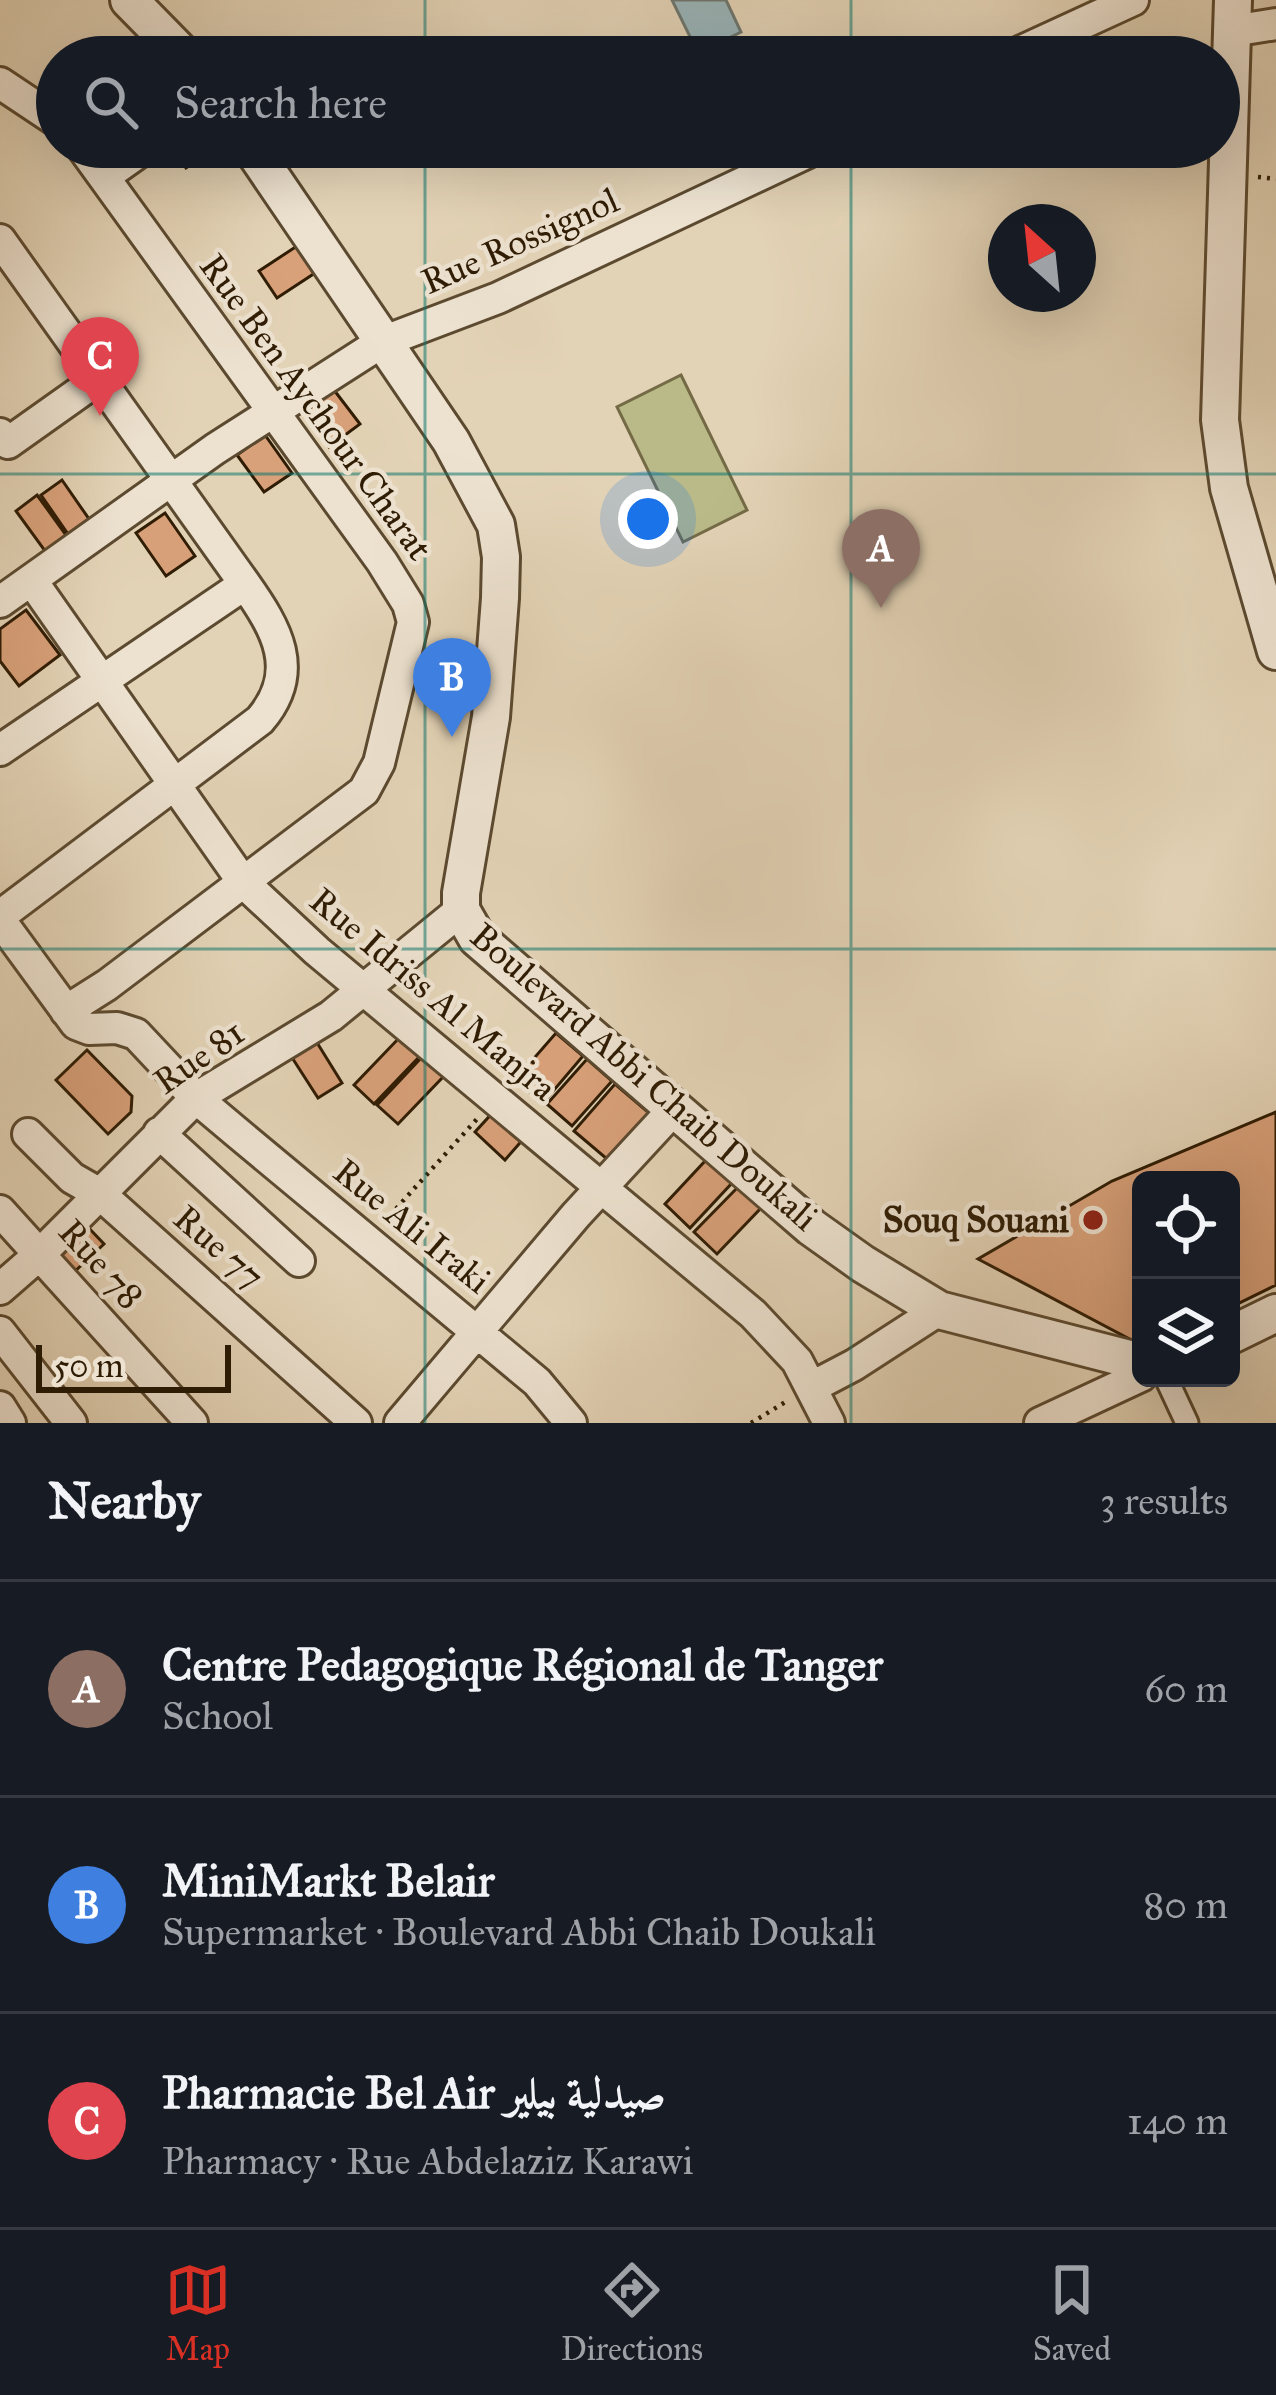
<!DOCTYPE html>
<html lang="en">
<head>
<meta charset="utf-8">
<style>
  body { margin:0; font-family:"IM FELL Great Primer",Amiri,serif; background:#242831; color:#f1f3f6 }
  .controls { position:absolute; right:36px; bottom:36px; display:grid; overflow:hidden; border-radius:18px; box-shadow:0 12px 48px #0002 }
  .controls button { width:108px; height:108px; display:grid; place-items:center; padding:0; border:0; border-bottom:3px solid #363941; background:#171b24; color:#f1f3f6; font:60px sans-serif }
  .compass { position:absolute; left:988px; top:204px; width:108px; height:108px; border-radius:50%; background:#171b24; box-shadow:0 12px 48px #0002; rotate:333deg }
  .scale { position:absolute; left:36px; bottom:30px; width:195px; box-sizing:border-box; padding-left:12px; border:6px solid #2f1c04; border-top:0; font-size:33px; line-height:42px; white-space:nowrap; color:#2f1c04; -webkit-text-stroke:9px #ede2d0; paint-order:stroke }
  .you { position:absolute; left:648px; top:519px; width:42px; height:42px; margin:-30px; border:9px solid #fff; border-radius:50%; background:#1a73e8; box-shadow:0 0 0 18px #1a73e833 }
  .badge { display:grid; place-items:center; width:78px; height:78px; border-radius:50%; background:#d93025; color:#fff; font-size:39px; font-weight:700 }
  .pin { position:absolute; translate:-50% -99px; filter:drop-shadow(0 3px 6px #0008) }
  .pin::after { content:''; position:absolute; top:63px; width:42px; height:36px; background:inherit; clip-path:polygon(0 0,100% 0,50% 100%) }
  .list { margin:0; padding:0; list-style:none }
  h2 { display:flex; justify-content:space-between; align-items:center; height:156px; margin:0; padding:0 48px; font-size:51px }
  h2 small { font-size:39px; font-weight:400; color:#9ea1a6 }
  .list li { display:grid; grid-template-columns:78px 1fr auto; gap:36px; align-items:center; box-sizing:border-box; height:216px; padding:0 48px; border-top:3px solid #363941 }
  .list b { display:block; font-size:45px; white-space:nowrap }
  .list p { margin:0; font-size:39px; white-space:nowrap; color:#9ea1a6 }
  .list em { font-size:39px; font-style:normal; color:#9ea1a6 }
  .icon { flex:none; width:66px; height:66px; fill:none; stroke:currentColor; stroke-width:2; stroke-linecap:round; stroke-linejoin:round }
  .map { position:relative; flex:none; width:1276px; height:1423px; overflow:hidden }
  .search { position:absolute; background:#171b24; box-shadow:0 12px 48px #0002; left:36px; right:36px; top:36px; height:132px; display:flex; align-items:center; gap:30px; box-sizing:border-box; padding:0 42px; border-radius:66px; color:#9ea1a6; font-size:45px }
  .sheet { height:804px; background:#171b24 }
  nav { display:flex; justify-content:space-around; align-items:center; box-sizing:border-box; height:168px; border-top:3px solid #363941; background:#171b24; font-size:33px; color:#9ea1a6 }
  nav a { display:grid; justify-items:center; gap:6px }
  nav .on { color:#d93025 }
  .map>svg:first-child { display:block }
</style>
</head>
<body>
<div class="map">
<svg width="1276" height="1423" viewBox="0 0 1276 1423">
  <rect width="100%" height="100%" fill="#e3d3b6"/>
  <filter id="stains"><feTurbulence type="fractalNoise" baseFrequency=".00167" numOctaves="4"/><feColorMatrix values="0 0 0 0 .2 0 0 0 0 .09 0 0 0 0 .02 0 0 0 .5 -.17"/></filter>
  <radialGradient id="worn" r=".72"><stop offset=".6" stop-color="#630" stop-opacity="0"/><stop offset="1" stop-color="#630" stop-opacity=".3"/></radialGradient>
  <path fill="#baba89" stroke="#746b46" stroke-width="3" d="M681,375L747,510L683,542L617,407Z"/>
  <path fill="#9ab5b9" stroke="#6f7871" stroke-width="3" d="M672,0H726L741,32L698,53Z"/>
  <path fill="#d9a17a" stroke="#2f1c04" stroke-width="3" d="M171,147H215L186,168Z
    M300,244L318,271L277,298L259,271Z
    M334,390L360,424L329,447L304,412Z
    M265,435L292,473L264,492L237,455Z
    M62,480L89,519L68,534L41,495Z
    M37,495L66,535L45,551L16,511Z
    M165,513L195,556L166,576L136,533Z
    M26,610L60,655L19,686L0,661V629Z
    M556,1033L583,1056L543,1103L515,1080Z
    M400,1037L420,1056L374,1104L354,1085Z
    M316,1041L342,1083L318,1098L291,1056Z
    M87,1050L132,1096L131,1112L108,1134L56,1080Z
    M422,1057L443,1077L398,1124L377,1105Z
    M587,1059L612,1081L572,1126L547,1104Z
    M615,1084L655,1118L614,1165L574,1131Z
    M497,1108L526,1136L505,1160L475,1132Z
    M1276,1112V1285L1231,1307V1180H1141V1345L978,1259L1112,1181Z
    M707,1159L732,1183L690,1228L665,1204Z
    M738,1187L761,1208L717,1254L694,1232Z
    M85,1224L104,1244L73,1273L54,1252Z"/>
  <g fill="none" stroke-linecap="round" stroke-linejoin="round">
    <defs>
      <path id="pedestrian" d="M1166,1378L1187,1423"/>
      <path id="minor" d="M1232,31L1276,24
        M1009,57L1133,0
        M0,83L57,121
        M105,176L146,147
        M0,240L245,584C276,628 302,671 260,720L0,916
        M0,434L8,443L101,377
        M32,581L243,882L317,951L753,1314L797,1361L829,1423
        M0,602L215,449L382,342L498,298L819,147
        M0,750L245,584
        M0,920L76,1024L89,1029L117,1028L136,1034L196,1098L240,1135L537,1382L571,1423
        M66,1011L107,985L364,791L379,763L413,622L408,604L382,562L82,147
        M159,1133L299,1261
        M28,1134L72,1178L100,1194L356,1423
        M0,1211L192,1423
        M0,1289L40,1254L196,1098L331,1016L461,910
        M0,1332L71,1423
        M812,1387L854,1365L939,1310
        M0,1407L10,1423
        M400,1423L576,1215L674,1109
        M1040,1423L1141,1376"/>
      <path id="tertiary" d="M129,0L185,57
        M1233,0L1220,420L1229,488L1276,651
        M251,147L451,441L496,525L501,557L500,598L491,717L461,893V910L477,938L811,1227L863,1264L939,1310L1141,1362
        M1231,1335L1276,1313"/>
    </defs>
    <use href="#pedestrian" stroke="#5c4a30" stroke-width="27"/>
    <use href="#minor" stroke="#5c4a30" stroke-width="36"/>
    <use href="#tertiary" stroke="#5c4a30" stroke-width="42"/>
    <path stroke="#2f1c04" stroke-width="4.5" stroke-dasharray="3 6" stroke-linecap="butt" d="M1258,177L1276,179
      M384,1222L477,1119
      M751,1423L787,1401"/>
    <use href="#pedestrian" stroke="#ede2d0" stroke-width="21"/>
    <use href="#minor" stroke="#ede2d0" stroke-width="30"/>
    <use href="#tertiary" stroke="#ede2d0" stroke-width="36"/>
  </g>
  <path fill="none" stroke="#0f766e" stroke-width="3" stroke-opacity="0.55" d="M425,0V57M851,0V57M425,147V1423M851,147V1423M0,474H1276M0,949H1276"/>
  <circle fill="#8f2418" stroke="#ede2d0" stroke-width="4.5" cx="1093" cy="1220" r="12"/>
  <g text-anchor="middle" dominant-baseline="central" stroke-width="9" stroke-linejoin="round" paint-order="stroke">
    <g font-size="36" fill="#2f1c04" stroke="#ede2d0">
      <text transform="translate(520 241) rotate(-24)">Rue Rossignol</text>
      <text transform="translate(316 407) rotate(54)">Rue Ben Aychour Charat</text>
      <text transform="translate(433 994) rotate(40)">Rue Idriss Al Manjra</text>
      <text transform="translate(199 1057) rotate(-35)">Rue 81</text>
      <text transform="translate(644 1077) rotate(41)">Boulevard Abbi Chaib Doukali</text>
      <text transform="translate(412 1226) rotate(39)">Rue Ali Iraki</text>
      <text transform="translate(219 1247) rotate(41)">Rue 77</text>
      <text transform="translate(101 1264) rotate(48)">Rue 78</text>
    </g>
    <g font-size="36" font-weight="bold" fill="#2f1c04" stroke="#ede2d0" text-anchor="end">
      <text x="1069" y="1220">Souq Souani</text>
    </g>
  </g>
  <rect width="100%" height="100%" filter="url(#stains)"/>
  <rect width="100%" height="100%" fill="url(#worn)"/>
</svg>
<div class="controls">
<button><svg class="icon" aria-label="locate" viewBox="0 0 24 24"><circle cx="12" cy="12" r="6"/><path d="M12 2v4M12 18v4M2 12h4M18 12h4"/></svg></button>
<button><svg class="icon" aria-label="layers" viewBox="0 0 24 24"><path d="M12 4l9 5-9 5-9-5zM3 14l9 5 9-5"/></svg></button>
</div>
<svg class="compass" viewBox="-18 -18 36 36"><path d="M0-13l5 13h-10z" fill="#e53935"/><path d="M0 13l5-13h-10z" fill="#9ea1a6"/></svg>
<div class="scale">50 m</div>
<div class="you"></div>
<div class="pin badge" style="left:881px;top:608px;background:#8d6e63">A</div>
<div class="pin badge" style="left:452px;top:737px;background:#3f7fe0">B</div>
<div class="pin badge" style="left:100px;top:416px;background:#e0444e">C</div>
<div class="search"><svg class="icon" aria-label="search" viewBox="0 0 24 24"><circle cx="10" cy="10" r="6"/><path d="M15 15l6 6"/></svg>Search here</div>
</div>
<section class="sheet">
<h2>Nearby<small>3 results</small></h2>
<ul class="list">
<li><span class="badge" style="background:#8d6e63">A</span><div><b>Centre Pedagogique Régional de Tanger</b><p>School</p></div><em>60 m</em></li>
<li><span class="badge" style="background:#3f7fe0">B</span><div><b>MiniMarkt Belair</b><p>Supermarket · Boulevard Abbi Chaib Doukali</p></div><em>80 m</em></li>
<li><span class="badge" style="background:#e0444e">C</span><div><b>Pharmacie Bel Air صيدلية بيلير</b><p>Pharmacy · Rue Abdelaziz Karawi</p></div><em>140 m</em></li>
</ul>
</section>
<nav>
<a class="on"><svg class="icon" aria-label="map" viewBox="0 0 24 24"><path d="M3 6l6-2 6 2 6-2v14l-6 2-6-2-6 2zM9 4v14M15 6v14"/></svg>Map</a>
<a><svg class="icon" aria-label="directions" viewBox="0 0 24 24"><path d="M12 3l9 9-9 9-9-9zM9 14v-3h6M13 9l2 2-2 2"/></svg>Directions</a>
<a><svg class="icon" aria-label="saved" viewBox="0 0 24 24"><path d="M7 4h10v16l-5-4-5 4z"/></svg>Saved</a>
</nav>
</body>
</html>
